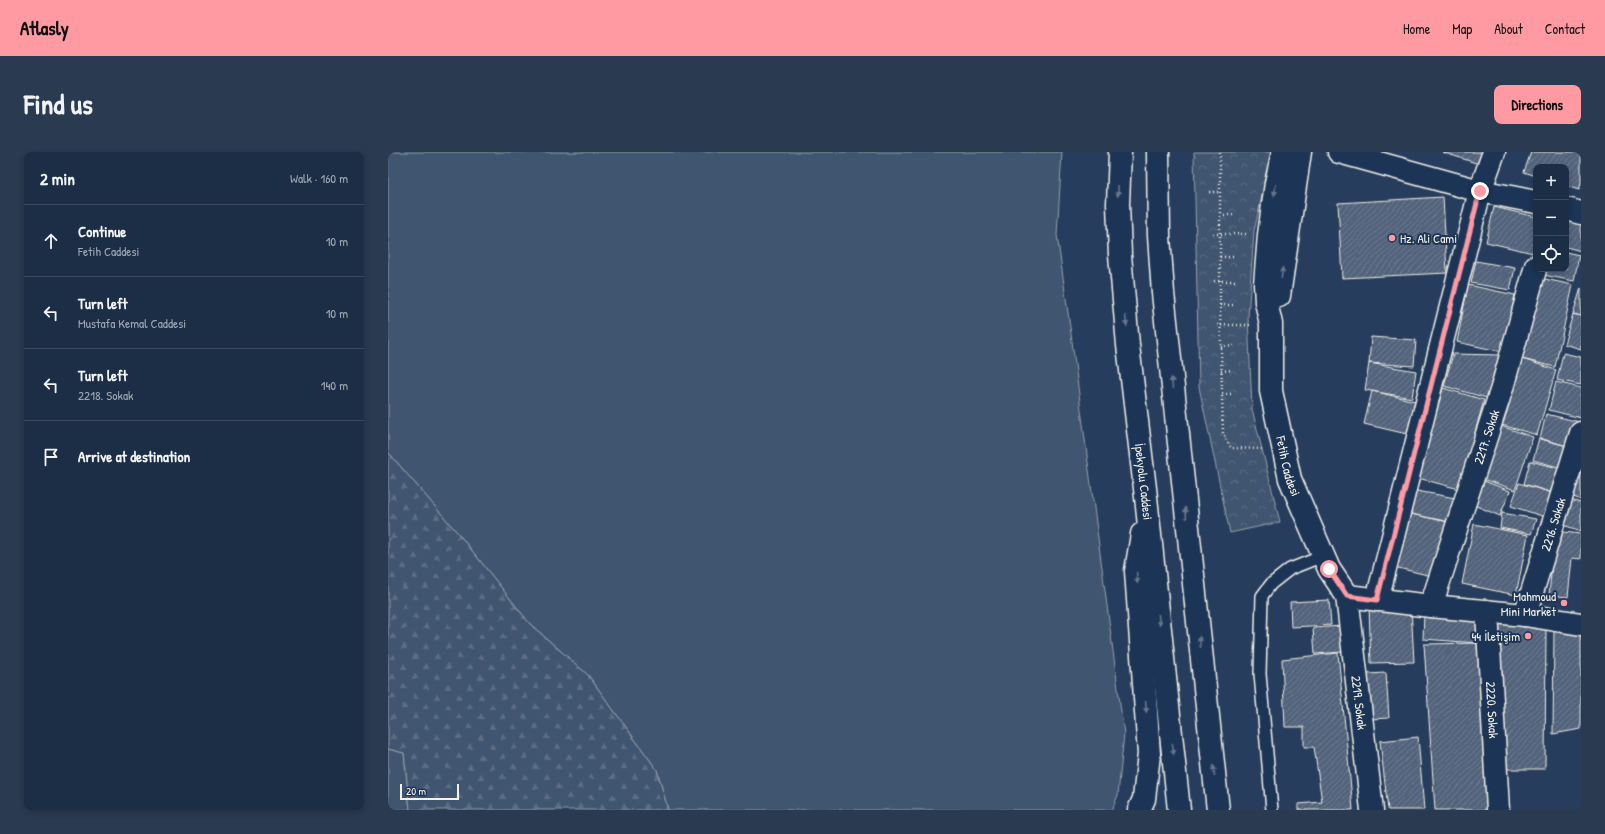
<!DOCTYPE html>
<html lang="en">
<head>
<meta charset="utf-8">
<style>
  body { margin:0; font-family:"Patrick Hand",sans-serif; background:#293a51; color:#f1f3f6 }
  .controls { position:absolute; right:12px; top:12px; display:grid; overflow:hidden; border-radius:8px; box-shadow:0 2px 6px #0003 }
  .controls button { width:36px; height:36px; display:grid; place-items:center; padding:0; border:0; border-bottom:1px solid #3a4a5f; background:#1c2e46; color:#f1f3f6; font:20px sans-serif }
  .scale { position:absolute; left:12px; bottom:10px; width:59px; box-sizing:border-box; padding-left:4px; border:2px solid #f4f1e8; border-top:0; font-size:11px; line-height:14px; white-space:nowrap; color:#f4f1e8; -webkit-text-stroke:3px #1d3557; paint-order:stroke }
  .stop { position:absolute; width:12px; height:12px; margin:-9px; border:3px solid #ff9aa2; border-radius:50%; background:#fff }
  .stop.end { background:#ff9aa2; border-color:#fff; box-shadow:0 1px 4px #0008 }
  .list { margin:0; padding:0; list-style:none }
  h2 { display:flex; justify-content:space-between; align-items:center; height:52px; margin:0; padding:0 16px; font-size:17px }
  h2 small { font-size:13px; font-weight:400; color:#a0a8b3 }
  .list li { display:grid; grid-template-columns:26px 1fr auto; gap:12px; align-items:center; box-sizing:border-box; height:72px; padding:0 16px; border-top:1px solid #3a4a5f }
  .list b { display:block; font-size:15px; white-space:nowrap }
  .list p { margin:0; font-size:13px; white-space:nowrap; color:#a0a8b3 }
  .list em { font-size:13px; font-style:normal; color:#a0a8b3 }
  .icon { flex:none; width:22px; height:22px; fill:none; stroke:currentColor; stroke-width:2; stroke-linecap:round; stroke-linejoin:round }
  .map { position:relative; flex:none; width:1193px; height:658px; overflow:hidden; border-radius:8px }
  header { display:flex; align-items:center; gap:24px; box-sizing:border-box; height:56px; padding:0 20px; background:#ff9aa2; color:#111 }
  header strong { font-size:19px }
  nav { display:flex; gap:22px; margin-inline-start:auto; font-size:14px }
  .intro { display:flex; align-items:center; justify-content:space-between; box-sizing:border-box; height:96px; padding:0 24px }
  h1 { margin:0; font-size:28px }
  .button { padding:10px 18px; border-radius:8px; background:#ff9aa2; color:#111; font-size:14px; font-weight:700 }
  main { display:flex; gap:24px; padding:0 24px }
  aside { flex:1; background:#1c2e46; border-radius:8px; box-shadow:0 2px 6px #0003 }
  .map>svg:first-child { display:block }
</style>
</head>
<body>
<header>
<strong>Atlasly</strong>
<nav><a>Home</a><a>Map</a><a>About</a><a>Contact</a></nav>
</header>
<div class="intro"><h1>Find us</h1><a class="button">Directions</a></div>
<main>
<aside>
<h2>2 min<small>Walk · 160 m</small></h2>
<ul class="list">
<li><svg class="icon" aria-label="ahead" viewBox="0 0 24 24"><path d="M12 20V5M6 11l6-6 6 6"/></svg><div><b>Continue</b><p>Fetih Caddesi</p></div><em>10 m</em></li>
<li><svg class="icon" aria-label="left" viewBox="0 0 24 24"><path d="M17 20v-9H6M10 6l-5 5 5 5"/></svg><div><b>Turn left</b><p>Mustafa Kemal Caddesi</p></div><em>10 m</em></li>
<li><svg class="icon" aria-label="left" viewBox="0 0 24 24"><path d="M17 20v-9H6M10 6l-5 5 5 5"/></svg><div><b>Turn left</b><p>2218. Sokak</p></div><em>140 m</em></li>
<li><svg class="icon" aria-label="arrive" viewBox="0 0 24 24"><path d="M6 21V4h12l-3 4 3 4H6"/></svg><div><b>Arrive at destination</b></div></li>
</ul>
</aside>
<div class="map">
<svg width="1193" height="658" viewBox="0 0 1193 658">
  <defs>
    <pattern id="forest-firs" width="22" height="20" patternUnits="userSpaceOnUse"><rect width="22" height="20" fill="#40546f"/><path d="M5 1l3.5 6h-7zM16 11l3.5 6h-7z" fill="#5c6d84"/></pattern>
    <pattern id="park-crowns" width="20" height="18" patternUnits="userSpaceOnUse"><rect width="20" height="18" fill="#40546f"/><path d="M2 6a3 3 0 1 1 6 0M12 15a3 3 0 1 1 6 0" fill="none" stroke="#5c6d84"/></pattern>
    <pattern id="building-hatch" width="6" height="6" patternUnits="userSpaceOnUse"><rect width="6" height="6" fill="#52647b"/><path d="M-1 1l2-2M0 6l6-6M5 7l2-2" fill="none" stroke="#6c7b8e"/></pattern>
  </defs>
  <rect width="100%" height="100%" fill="#263d5d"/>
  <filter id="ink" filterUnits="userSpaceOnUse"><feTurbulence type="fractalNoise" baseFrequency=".025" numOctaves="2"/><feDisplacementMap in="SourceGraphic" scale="8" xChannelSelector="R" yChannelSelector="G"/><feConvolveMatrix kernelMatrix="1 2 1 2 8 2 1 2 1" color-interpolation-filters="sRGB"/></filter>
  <g filter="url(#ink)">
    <path fill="#40546f" stroke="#9aa2ac" d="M0,0H674L669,83L683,182L736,582L730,643L724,658H280L269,618L200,523L142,472L74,386L0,300Z
      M0,597L16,601L22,658H0Z"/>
    <path fill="url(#forest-firs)" stroke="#9aa2ac" d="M0,300L74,386L142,472L200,523L269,618L280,658H22L16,601L0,597Z"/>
    <path fill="url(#park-crowns)" stroke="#9aa2ac" d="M806,0H884L866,79L860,165L864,257L892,370L842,381L811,235Z"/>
    <path fill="url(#building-hatch)" stroke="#f4f1e8" d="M1054,0H1094L1091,12Z
      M1143,0H1193V32L1191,38L1178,34V15H1148V24L1136,20Z
      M1055,45L1059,121L954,126L950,51Z
      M1106,55L1148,65V90L1145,101L1098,90Z
      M1178,63L1193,67V99L1178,95Z
      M1178,100L1191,103L1186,129L1155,123L1157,117H1178Z
      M1088,109L1127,116L1122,138L1083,131Z
      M1152,126L1185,133L1167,215L1134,207Z
      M1080,133L1127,143L1115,200L1069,190Z
      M1193,136V164L1185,162Z
      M1185,162L1193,164V197L1176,192Z
      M983,185L1028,188L1026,214L981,211Z
      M1175,201L1193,205V233L1169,228Z
      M1065,202L1111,203L1099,246L1056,234Z
      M1134,207L1168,218L1149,283L1114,273Z
      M981,211L1028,219L1024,246L977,238Z
      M1168,230L1193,236V266L1161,258Z
      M1055,236L1096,248L1071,337L1030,326Z
      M984,239L1027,249L1019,282L976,272Z
      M1158,262L1192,270L1187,295H1183L1152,287Z
      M1110,273L1145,285L1127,338L1092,326Z
      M1151,286L1183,295L1177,317L1145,308Z
      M1142,309L1174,317L1168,342L1136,332Z
      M1191,320H1193V348L1183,344Z
      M1096,329L1122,339L1112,364L1086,353Z
      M1131,331L1168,342L1160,366L1123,354Z
      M1029,339L1067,346L1062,370L1018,361Z
      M1176,346L1193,351V379L1169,371Z
      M1018,361L1065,371L1052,426L1006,415Z
      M1114,361L1148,367L1143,382L1112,376Z
      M1086,372L1140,383L1128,443L1074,432Z
      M1167,379L1193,382V407L1184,406L1180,445L1161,443Z
      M941,448L943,473L903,475L902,450Z
      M1023,454L1026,510L983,511L981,456Z
      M1036,461L1091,464L1089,491L1035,487Z
      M1109,470L1158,476L1157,617H1116Z
      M954,474L955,500L927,502L925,476Z
      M1166,476L1193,478V577L1165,582Z
      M1089,491L1099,658H1047L1036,492Z
      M950,501L965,658H910V652L934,650L926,595H916V575H897L894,507Z
      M998,521L1001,566L982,567L979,522Z
      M1030,585L1036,658H1000L992,589Z"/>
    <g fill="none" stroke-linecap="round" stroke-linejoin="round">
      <defs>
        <path id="lane" d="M884,658L872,522L874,444L883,432L902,417L935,404"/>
        <g id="street">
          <path d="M951,0L1092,39L1148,50"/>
          <path d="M1178,57L1193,61"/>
          <path d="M989,448L1092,39L1106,0"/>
          <path id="s1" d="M1043,454L1114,236L1148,114"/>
          <path id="s2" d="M1099,459L1110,658"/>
          <path id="s3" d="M1137,463L1193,281"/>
        </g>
        <g id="secondary">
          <path id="s4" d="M895,0L888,31L881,83L877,132L878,150L883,172V239L902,327L941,417L959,444L984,658"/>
          <path d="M891,144L912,0"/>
          <path d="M959,444L1043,454L1137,463L1193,472"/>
        </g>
        <g id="highway">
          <path id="s5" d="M732,0L730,52L732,103L740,193L758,345L791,658"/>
          <path d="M770,0L771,84L775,141L830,658"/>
          <path d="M751,658L756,647L761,602L748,419L754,382"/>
        </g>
      </defs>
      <use href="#lane" stroke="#f4f1e8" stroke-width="14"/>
      <use href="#street" stroke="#f4f1e8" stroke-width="25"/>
      <use href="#secondary" stroke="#f4f1e8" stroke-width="25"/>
      <use href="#highway" stroke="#f4f1e8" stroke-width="25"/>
      <path stroke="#f4f1e8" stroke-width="2.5" stroke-dasharray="1 3" stroke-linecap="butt" d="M832,0V153L835,282L843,296L875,297
        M821,40H832
        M832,63H845
        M825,82H861
        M832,105H846
        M826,129H847
        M832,153H847
        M829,173H862
        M833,195L846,194
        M833,219L845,218
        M834,242H845"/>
      <use href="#lane" stroke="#1d3557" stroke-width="11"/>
      <use href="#street" stroke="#1d3557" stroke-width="22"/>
      <use href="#secondary" stroke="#1d3557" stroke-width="22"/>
      <use href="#highway" stroke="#1d3557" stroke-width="22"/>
    </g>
    <defs><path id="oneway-solid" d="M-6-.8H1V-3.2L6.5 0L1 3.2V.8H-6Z"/></defs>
    <g fill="#68778a">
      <use href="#oneway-solid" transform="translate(887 38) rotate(98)"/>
      <use href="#oneway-solid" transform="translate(730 39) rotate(92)"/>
      <use href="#oneway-solid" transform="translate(894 121) rotate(-83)"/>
      <use href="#oneway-solid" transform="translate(738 169) rotate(85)"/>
      <use href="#oneway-solid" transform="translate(784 231) rotate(-96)"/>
      <use href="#oneway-solid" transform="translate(798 361) rotate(-96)"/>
      <use href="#oneway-solid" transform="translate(749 426) rotate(86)"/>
      <use href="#oneway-solid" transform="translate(771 468) rotate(84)"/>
      <use href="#oneway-solid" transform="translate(812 490) rotate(-96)"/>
      <use href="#oneway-solid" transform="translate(758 555) rotate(86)"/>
      <use href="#oneway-solid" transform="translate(785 597) rotate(84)"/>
      <use href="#oneway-solid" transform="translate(826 619) rotate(-96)"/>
    </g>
  </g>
  <g fill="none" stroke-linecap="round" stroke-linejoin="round" filter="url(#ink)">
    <path stroke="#ff9aa2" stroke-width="5" d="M941,417L959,444L989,448L1092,39"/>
  </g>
  <g fill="#ff9aa2" stroke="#1d3557" stroke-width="1.5">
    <circle cx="1004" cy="86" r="4"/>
    <circle cx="1176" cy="451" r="4"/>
    <circle cx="1140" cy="484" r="4"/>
  </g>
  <g text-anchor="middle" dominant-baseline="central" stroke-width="4" stroke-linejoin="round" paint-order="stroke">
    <g font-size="13" fill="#f4f1e8" stroke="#1d3557" text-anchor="end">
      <text x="1012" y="86" text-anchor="start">Hz. Ali Cami</text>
      <text x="1168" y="444">Mahmoud<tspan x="1168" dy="15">Mini Market</tspan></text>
      <text x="1132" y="484">44 İletişim</text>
    </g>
    <g font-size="13" fill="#f4f1e8" stroke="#1d3557">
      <text stroke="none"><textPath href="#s1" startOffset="178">2217. Sokak</textPath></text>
      <text stroke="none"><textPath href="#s4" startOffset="318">Fetih Caddesi</textPath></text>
      <text stroke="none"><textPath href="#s5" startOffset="331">İpekyolu Caddesi</textPath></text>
      <text stroke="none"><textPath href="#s3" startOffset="95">2216. Sokak</textPath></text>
      <text stroke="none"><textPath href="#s4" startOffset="569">2219. Sokak</textPath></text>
      <text stroke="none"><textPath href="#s2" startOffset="99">2220. Sokak</textPath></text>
    </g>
  </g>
</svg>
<div class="controls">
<button>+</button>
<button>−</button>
<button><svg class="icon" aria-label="locate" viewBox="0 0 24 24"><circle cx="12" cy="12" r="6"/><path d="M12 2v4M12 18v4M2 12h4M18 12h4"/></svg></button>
</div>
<div class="scale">20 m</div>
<div class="stop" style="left:941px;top:417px"></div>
<div class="stop end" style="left:1092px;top:39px"></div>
</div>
</main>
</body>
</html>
